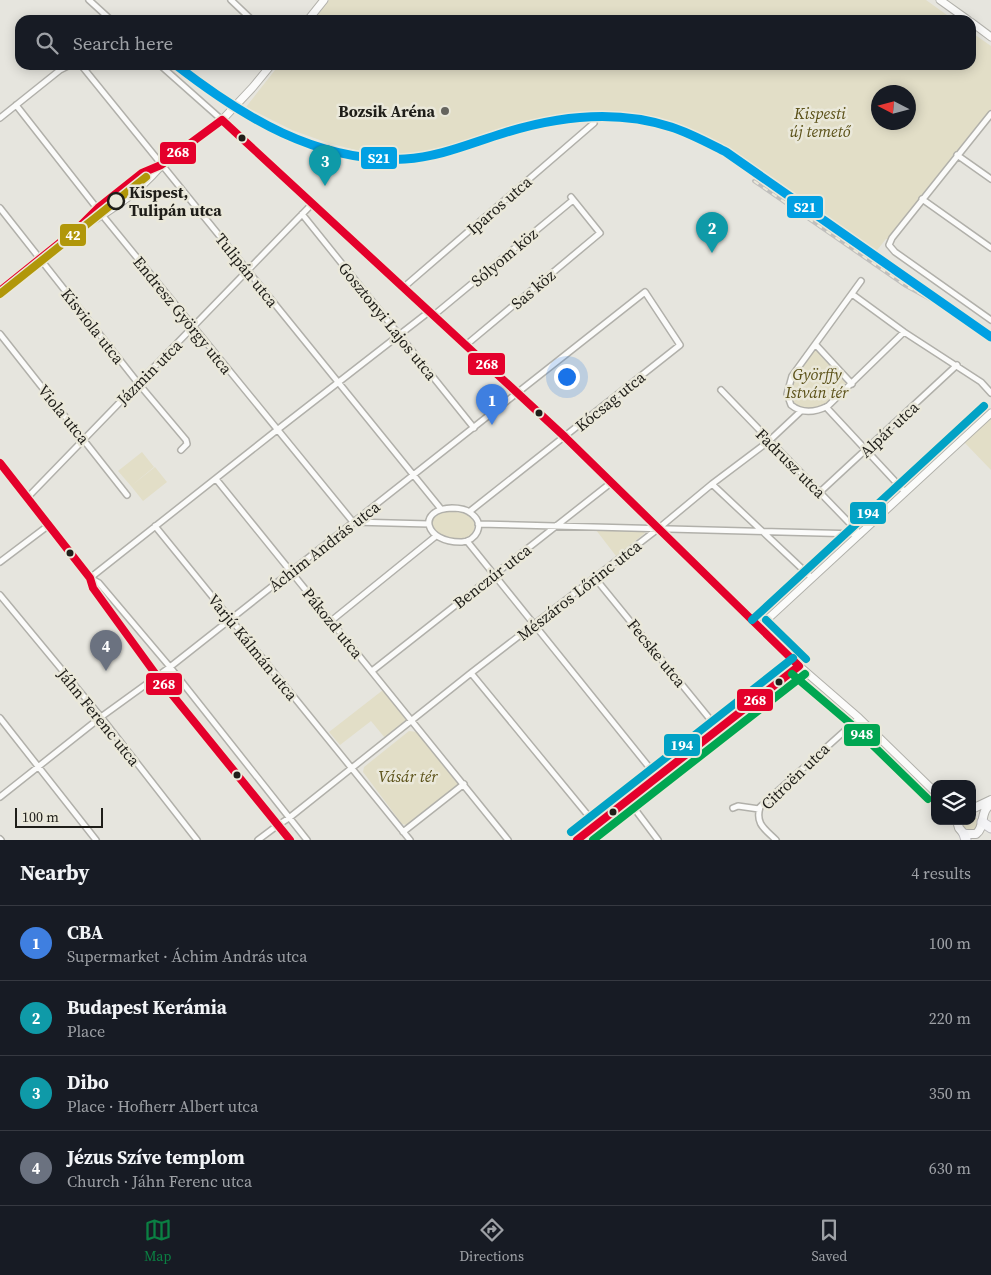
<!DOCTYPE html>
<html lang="en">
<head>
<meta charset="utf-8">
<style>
  body { margin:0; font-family:"Source Serif 4",serif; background:#242831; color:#f1f3f6 }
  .controls { position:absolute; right:15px; bottom:15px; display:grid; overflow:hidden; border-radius:10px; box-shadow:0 2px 12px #0003 }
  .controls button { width:45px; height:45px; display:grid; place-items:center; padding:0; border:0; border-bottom:1px solid #363941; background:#171b24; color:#f1f3f6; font:25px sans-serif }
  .compass { position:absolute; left:871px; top:85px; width:45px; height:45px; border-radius:50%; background:#171b24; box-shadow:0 2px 12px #0003; rotate:276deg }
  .scale { position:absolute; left:15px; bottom:12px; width:88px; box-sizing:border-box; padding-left:5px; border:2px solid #1f1e19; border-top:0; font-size:14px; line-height:18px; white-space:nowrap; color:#1f1e19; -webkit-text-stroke:4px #eae8da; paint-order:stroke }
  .you { position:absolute; left:566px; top:376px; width:18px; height:18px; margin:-12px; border:4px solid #fff; border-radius:50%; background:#1a73e8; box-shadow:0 0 0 8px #1a73e833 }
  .badge { display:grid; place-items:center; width:32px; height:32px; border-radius:50%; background:#0b8043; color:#fff; font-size:16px; font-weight:700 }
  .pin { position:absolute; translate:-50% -41px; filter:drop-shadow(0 1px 2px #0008) }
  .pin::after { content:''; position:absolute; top:26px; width:18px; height:15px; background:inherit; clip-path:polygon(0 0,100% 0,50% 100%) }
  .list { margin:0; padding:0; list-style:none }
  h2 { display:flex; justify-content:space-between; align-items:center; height:65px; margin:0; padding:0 20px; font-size:21px }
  h2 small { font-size:16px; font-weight:400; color:#9ea1a6 }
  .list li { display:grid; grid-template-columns:32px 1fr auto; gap:15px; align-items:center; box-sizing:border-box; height:75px; padding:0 20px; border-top:1px solid #363941 }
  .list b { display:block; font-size:19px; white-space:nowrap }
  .list p { margin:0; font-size:16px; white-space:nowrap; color:#9ea1a6 }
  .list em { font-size:16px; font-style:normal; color:#9ea1a6 }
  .icon { flex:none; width:28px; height:28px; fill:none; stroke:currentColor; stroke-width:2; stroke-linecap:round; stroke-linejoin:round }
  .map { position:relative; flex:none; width:991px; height:840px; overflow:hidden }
  .search { position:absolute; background:#171b24; box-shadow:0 2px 12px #0003; left:15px; right:15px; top:15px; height:55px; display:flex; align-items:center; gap:12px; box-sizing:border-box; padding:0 18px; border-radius:15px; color:#9ea1a6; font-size:19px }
  .sheet { height:365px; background:#171b24 }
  nav { display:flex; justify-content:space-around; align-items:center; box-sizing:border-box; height:70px; border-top:1px solid #363941; background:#171b24; font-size:14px; color:#9ea1a6 }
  nav a { display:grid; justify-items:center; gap:2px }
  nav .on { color:#0b8043 }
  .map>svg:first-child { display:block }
</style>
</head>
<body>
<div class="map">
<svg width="991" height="840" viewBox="0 0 991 840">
  <rect width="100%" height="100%" fill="#e6e5de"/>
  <path fill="#e2dec7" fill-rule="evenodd" d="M329,0H926L954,20H314Z
    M971,32L991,46V113L892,239H886L874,254L718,145L681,128L636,116L611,114L553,115L501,128L439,149L420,153L395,155L360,151L328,143L292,130L246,107L279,65H971ZM878,92H908V122H878Z
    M816,345L852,384L837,398L814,411L791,405L788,385Z
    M991,418V470L964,442Z
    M142,452L154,467L131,486L118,471Z
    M155,467L167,482L143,501L131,486Z
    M449,511C464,513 481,515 472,535C446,554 410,516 449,511Z
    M596,530H642L645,533L616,556Z
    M383,690L408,721L385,738L371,721L340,745L329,732Z
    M409,731L417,732L458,784L407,825L402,824L363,772L364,767Z
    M972,815L978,819C980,827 976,830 970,832L962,828L961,821H972Z"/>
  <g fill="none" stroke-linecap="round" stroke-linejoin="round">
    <defs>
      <path id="minor" d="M89,0L111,20
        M231,0L252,20
        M81,65L441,509
        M160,65L222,120
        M16,105L103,216L353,522L429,524
        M991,114L892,238L889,245L895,252L991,320
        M0,118L60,70L70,65
        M957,155L991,179
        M922,199L991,248
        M0,208L138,383L186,440L187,444L181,450
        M302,214L474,428
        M861,281L792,376L787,394L791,405C802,414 816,412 828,406L904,332
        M404,287L594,123
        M852,294L904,332L981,382L991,393
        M434,315L573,200
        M0,334L127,495
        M466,345L600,233L571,197
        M816,345L852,384
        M721,390L860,534
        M826,407L905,492
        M0,463L90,578L99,583L170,667L307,840
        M216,479L508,840
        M712,484L812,578
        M820,492L957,365
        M28,497L313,203
        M452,508C459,508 468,509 473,515C485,525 476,541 462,542C424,543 416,509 452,508Z
        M478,524L860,534
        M155,526L410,840
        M467,541L657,777
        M0,562L49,525
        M90,578L277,430L430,311
        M91,578L93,588L157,676L290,840
        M595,578L718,729
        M0,595L101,717L197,840
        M331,621L436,536
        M372,671L612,482
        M471,673L596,825
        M0,718L96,840
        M0,797L101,717L170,667L645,292L680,345L469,512
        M628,800L658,840
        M733,808L738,806L759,809
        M403,832L464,784
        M0,839L1,840
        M258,840L278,825L289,818L471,673L659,528L712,484L769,441L801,411
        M776,840C765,829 755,824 760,807L859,718"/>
      <path id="tertiary" d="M940,0L968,20
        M308,20L324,0
        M971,22L991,37
        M222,120L565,437L799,666L859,718L935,792
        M86,224C113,210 139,191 160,167
        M0,291L78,228L98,208L142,173L161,165L222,120L253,87L271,65
        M759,627L991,413
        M577,840L799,666"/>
      <path id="secondary" d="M972,809L991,800
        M957,821L959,828L964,834H976C986,826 979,812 991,804"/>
      <path id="primary" d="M982,822L991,828
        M964,834L966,840"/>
    </defs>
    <use href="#minor" stroke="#b1b0aa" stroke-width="8"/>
    <use href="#tertiary" stroke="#b1b0aa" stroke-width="9"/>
    <use href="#secondary" stroke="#b1b0aa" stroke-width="10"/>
    <use href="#primary" stroke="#bcbbbe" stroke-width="11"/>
    <use href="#minor" stroke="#fbfbfa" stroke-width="5"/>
    <use href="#tertiary" stroke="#fbfbfa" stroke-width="7"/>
    <use href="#secondary" stroke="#f8f8f8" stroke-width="8"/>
    <use href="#primary" stroke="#f4f4f6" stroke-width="9"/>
    <defs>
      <path id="rail" d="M754,181L906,286L957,314"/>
    </defs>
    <use href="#rail" stroke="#c0bfbd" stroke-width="4"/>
    <use href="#rail" stroke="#eae8da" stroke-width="2" stroke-dasharray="5.5" stroke-linecap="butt"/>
    <defs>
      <path id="bus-1" d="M0,291L78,228L98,208L142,173L161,165L222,120L565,437L799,666L577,840
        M0,463L90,578L93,588L157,676L290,840"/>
      <path id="bus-2" d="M792,674L852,725L928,799
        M593,840L805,674"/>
      <path id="bus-3" d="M752,620L984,406
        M766,620L806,659
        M571,832L793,658"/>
    </defs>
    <use href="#bus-1" stroke="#eae8da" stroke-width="11"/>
    <use href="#bus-2" stroke="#eae8da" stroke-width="11"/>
    <use href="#bus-3" stroke="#eae8da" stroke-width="11"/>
    <use href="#bus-1" stroke="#e4002b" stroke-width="8"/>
    <use href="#bus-2" stroke="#00a651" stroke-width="8"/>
    <use href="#bus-3" stroke="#02a2c5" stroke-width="8"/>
    <defs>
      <path id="rail-1" d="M176,65C243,117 317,163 405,159C440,157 471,143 504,133C558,116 616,109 671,127C690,133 708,143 726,152L991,337"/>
    </defs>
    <use href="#rail-1" stroke="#eae8da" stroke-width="12"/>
    <use href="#rail-1" stroke="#00a0e3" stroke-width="9"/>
    <defs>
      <path id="tram-1" d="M0,294L146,177"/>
    </defs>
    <use href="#tram-1" stroke="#eae8da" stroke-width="11"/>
    <use href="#tram-1" stroke="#b19709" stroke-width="8"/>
  </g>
  <circle fill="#65645e" stroke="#eae8da" stroke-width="2" cx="445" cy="111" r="5"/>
  <g fill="#1f1e19" stroke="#eae8da" stroke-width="2">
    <circle cx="242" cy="138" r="4.5"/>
    <circle cx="539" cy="413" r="4.5"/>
    <circle cx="70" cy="553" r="4.5"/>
    <circle cx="779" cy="682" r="4.5"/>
    <circle cx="237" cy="775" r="4.5"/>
    <circle cx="613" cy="812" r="4.5"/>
  </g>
  <circle fill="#eae8da" stroke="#1f1e19" stroke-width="2.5" cx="116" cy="201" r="8"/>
  <g text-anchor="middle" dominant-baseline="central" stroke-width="5" stroke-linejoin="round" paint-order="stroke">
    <g font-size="16" font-weight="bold" fill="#1f1e19" stroke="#eae8da" text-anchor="end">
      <text x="435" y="111">Bozsik Aréna</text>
    </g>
    <g font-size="16" font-style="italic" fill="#5a5017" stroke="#eae8da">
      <text x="820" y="113">Kispesti<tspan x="820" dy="18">új temető</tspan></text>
      <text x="817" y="374">Györffy<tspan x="817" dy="18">István tér</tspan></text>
      <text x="408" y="776">Vásár tér</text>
    </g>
    <g font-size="16" font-weight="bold" fill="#1f1e19" stroke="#eae8da" text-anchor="start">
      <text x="129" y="192">Kispest,<tspan x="129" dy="18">Tulipán utca</tspan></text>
    </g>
    <g font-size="16" fill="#1f1e19" stroke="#eae8da">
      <text transform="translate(499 205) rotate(-41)">Iparos utca</text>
      <text transform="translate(504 257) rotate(-40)">Sólyom köz</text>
      <text transform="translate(247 270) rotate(51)">Tulipán utca</text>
      <text transform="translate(533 289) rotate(-40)">Sas köz</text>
      <text transform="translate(183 315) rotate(51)">Endresz György utca</text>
      <text transform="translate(388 321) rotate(51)">Gosztonyi Lajos utca</text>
      <text transform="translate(93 326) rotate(52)">Kisviola utca</text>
      <text transform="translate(149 372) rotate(-45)">Jázmin utca</text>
      <text transform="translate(610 401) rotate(-39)">Kócsag utca</text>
      <text transform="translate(64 414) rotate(51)">Viola utca</text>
      <text transform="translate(889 429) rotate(-43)">Alpár utca</text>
      <text transform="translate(791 463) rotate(45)">Fadrusz utca</text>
      <text transform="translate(324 546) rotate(-38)">Áchim András utca</text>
      <text transform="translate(492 576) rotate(-38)">Benczúr utca</text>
      <text transform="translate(579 590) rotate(-38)">Mészáros Lőrinc utca</text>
      <text transform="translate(333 623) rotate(51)">Pákozd utca</text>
      <text transform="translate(253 647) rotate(51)">Varjú Kálmán utca</text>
      <text transform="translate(657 653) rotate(51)">Fecske utca</text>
      <text transform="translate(99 717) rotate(51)">Jáhn Ferenc utca</text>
      <text transform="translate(795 776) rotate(-44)">Citroën utca</text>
    </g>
  </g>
  <g stroke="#eae8da" stroke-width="2">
    <rect x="159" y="141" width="38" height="24" rx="5" fill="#e4002b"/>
    <rect x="360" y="146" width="38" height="24" rx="5" fill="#00a0e3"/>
    <rect x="786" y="195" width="38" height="24" rx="5" fill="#00a0e3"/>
    <rect x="59" y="223" width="28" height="24" rx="5" fill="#b19709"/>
    <rect x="467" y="352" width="39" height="24" rx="5" fill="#e4002b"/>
    <rect x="849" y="501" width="38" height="24" rx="5" fill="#02a2c5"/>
    <rect x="145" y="672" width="38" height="24" rx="5" fill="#e4002b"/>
    <rect x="736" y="688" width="38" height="24" rx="5" fill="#e4002b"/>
    <rect x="843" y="723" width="38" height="24" rx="5" fill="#00a651"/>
    <rect x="663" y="733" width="38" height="24" rx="5" fill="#02a2c5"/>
  </g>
  <g font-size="14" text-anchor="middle" font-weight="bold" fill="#fff">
    <text x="178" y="157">268</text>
    <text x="379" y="163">S21</text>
    <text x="805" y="212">S21</text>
    <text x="73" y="240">42</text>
    <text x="487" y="369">268</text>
    <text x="868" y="518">194</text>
    <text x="164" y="689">268</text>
    <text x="755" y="705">268</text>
    <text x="862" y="739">948</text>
    <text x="682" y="750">194</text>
  </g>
</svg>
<div class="controls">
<button><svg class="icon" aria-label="layers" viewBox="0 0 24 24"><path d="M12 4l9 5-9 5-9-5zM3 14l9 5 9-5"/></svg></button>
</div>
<svg class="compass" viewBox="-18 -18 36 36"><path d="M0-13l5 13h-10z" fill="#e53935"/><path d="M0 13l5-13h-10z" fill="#9ea1a6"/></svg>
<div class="scale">100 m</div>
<div class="you"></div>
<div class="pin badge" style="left:492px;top:425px;background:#3f7fe0">1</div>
<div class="pin badge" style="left:712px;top:253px;background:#0f9aa8">2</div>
<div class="pin badge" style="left:325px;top:186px;background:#0f9aa8">3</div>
<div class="pin badge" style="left:106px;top:671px;background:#6b7280">4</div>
<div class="search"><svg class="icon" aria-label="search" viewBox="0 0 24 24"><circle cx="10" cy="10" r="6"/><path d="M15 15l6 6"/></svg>Search here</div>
</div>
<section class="sheet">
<h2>Nearby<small>4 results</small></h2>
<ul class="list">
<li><span class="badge" style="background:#3f7fe0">1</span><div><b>CBA</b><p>Supermarket · Áchim András utca</p></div><em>100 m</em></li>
<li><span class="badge" style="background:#0f9aa8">2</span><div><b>Budapest Kerámia</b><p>Place</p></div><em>220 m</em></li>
<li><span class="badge" style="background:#0f9aa8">3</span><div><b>Dibo</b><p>Place · Hofherr Albert utca</p></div><em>350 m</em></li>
<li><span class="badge" style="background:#6b7280">4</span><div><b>Jézus Szíve templom</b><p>Church · Jáhn Ferenc utca</p></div><em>630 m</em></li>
</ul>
</section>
<nav>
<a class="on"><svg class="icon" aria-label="map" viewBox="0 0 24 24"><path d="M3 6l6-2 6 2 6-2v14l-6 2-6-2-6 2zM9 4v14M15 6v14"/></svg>Map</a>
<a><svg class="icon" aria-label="directions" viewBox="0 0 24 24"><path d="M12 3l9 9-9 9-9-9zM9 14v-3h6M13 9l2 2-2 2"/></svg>Directions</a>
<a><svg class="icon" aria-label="saved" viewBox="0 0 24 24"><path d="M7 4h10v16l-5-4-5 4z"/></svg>Saved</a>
</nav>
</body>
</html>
